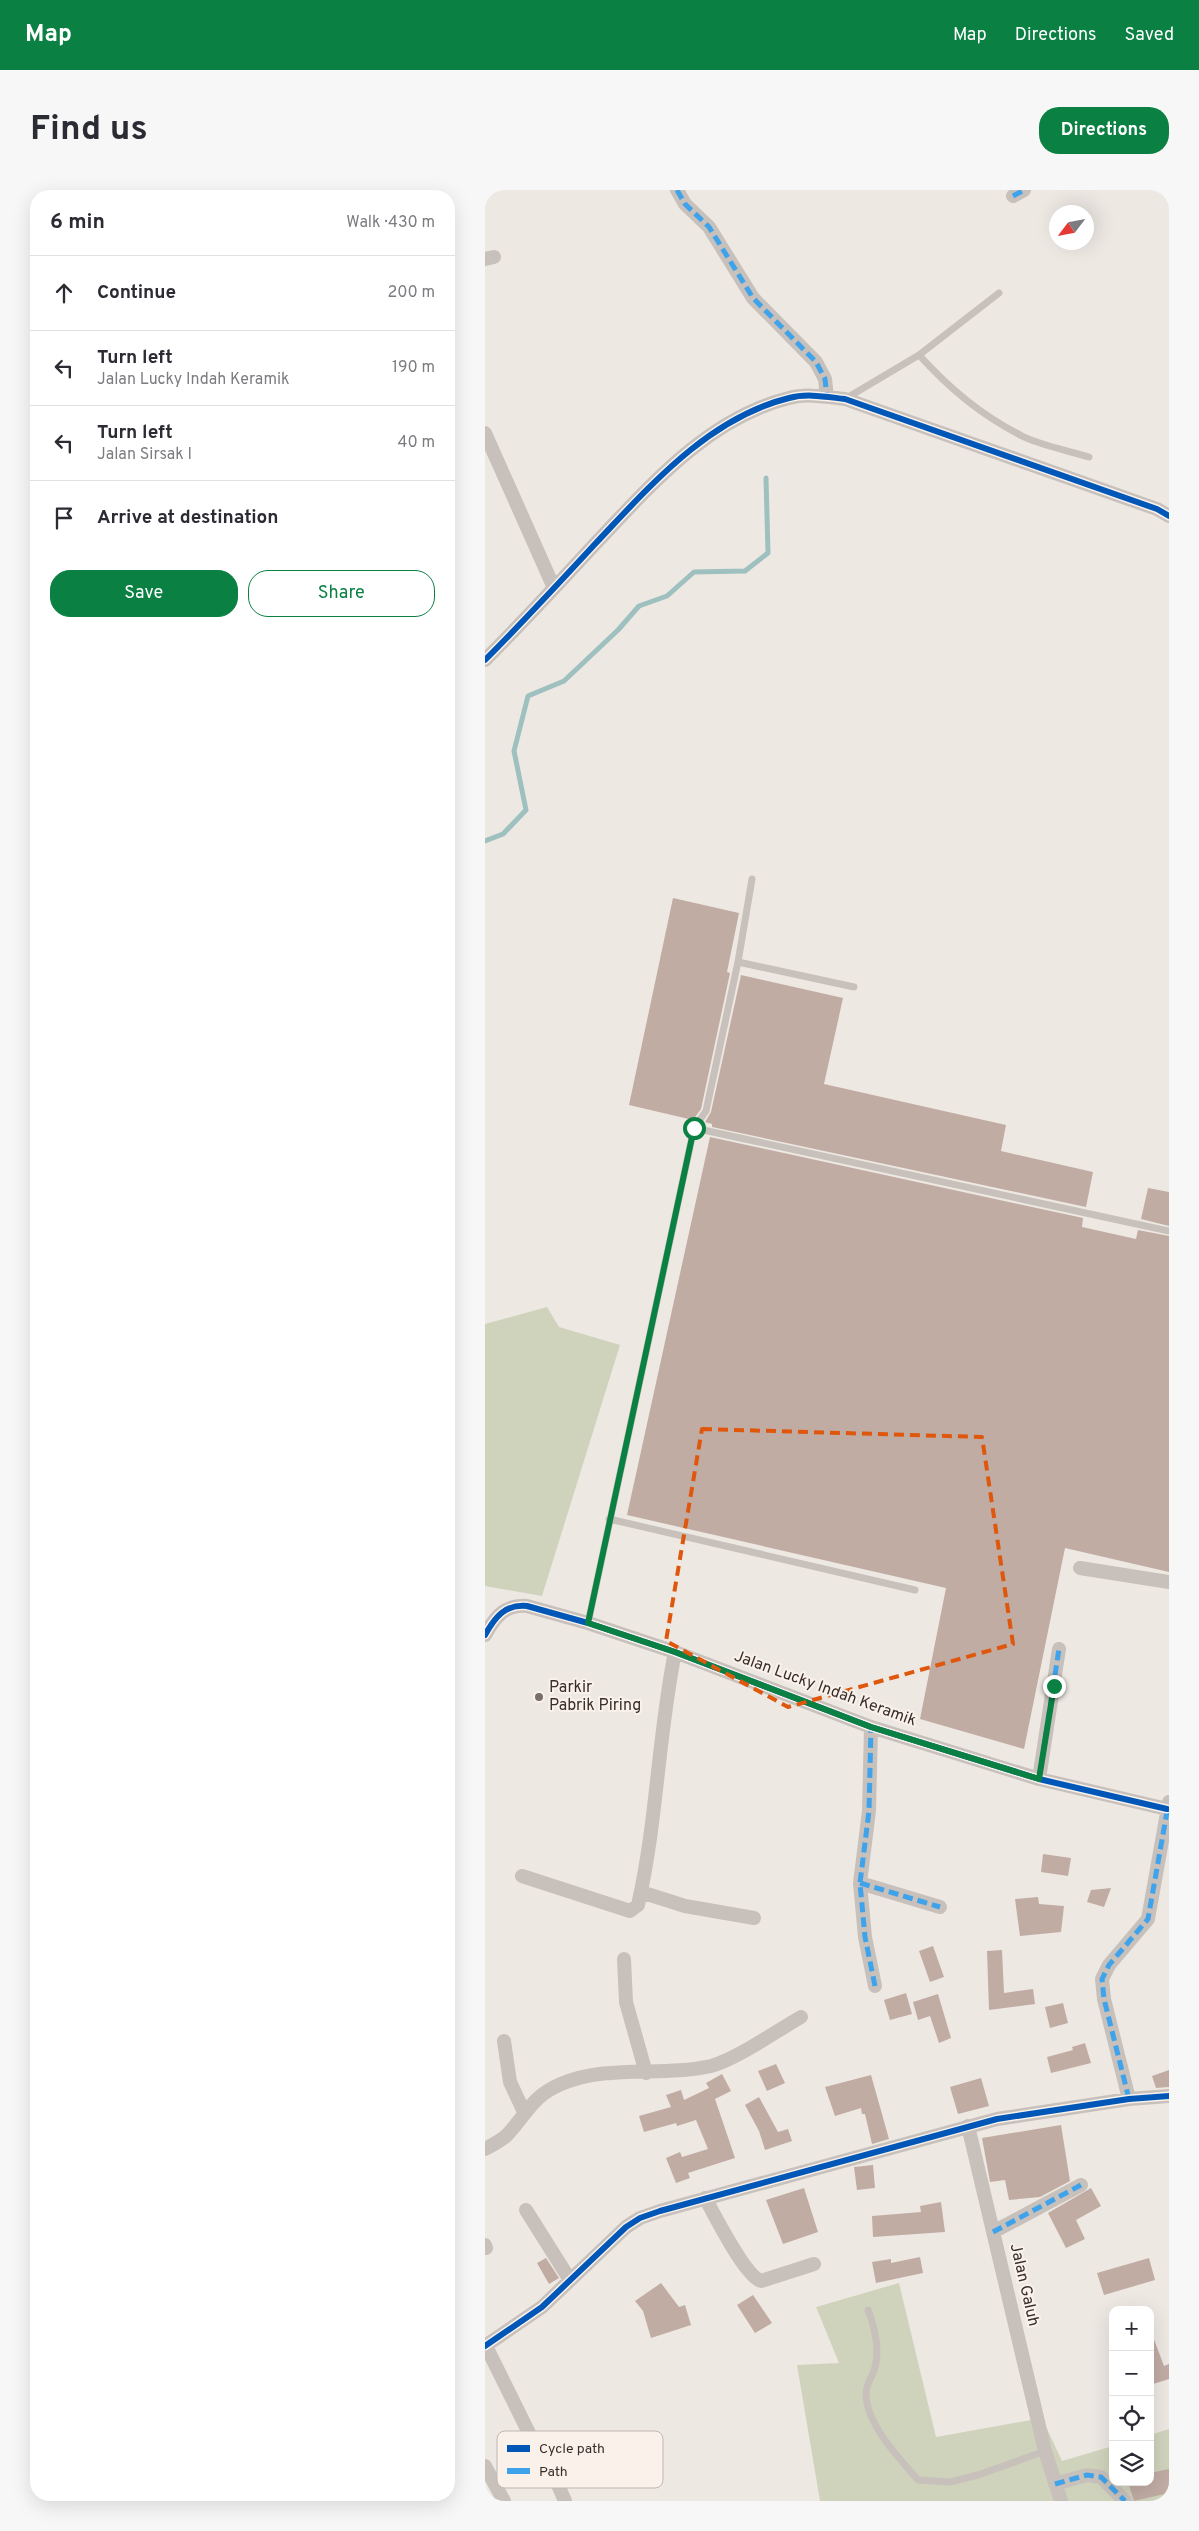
<!DOCTYPE html>
<html lang="en">
<head>
<meta charset="utf-8">
<style>
  body { margin:0; font-family:Overpass,sans-serif; background:#f7f7f7; color:#2b2b33 }
  .controls { position:absolute; right:15px; bottom:15px; display:grid; overflow:hidden; border-radius:10px; box-shadow:0 5px 20px #0002 }
  .controls button { width:45px; height:45px; display:grid; place-items:center; padding:0; border:0; border-bottom:1px solid #e1e1e2; background:#fff; color:#2b2b33; font:25px sans-serif }
  .compass { position:absolute; left:564px; top:15px; width:45px; height:45px; border-radius:50%; background:#fff; box-shadow:0 5px 20px #0002; rotate:238deg }
  .stop { position:absolute; width:15px; height:15px; margin:-11px; border:4px solid #0b8043; border-radius:50%; background:#fff }
  .stop.end { background:#0b8043; border-color:#fff; box-shadow:0 1px 5px #0008 }
  .list { margin:0; padding:0; list-style:none }
  h2 { display:flex; justify-content:space-between; align-items:center; height:65px; margin:0; padding:0 20px; font-size:21px }
  h2 small { font-size:16px; font-weight:400; color:#7c7c81 }
  .list li { display:grid; grid-template-columns:32px 1fr auto; gap:15px; align-items:center; box-sizing:border-box; height:75px; padding:0 20px; border-top:1px solid #e1e1e2 }
  .list b { display:block; font-size:19px; white-space:nowrap }
  .list p { margin:0; font-size:16px; white-space:nowrap; color:#7c7c81 }
  .list em { font-size:16px; font-style:normal; color:#7c7c81 }
  .actions { display:flex; gap:10px; padding:15px 20px }
  .actions a { flex:1; padding:11px 0; border:1px solid #0b8043; border-radius:20px; text-align:center; font-size:18px; color:#0b8043 }
  .actions .main { background:#0b8043; color:#fff }
  .icon { flex:none; width:28px; height:28px; fill:none; stroke:currentColor; stroke-width:2; stroke-linecap:round; stroke-linejoin:round }
  .map { position:relative; flex:none; width:684px; height:2311px; overflow:hidden; border-radius:20px }
  header { display:flex; align-items:center; gap:30px; box-sizing:border-box; height:70px; padding:0 25px; background:#0b8043; color:#fff }
  header strong { font-size:24px }
  nav { display:flex; gap:28px; margin-inline-start:auto; font-size:18px }
  .intro { display:flex; align-items:center; justify-content:space-between; box-sizing:border-box; height:120px; padding:0 30px }
  h1 { margin:0; font-size:35px }
  .button { padding:12px 22px; border-radius:20px; background:#0b8043; color:#fff; font-size:18px; font-weight:700 }
  main { display:flex; gap:30px; padding:0 30px }
  aside { flex:1; background:#fff; border-radius:20px; box-shadow:0 5px 20px #0002 }
  .map>svg:first-child { display:block }
</style>
</head>
<body>
<header>
<strong>Map</strong>
<nav><a>Map</a><a>Directions</a><a>Saved</a></nav>
</header>
<div class="intro"><h1>Find us</h1><a class="button">Directions</a></div>
<main>
<aside>
<h2>6 min<small>Walk · 430 m</small></h2>
<ul class="list">
<li><svg class="icon" aria-label="ahead" viewBox="0 0 24 24"><path d="M12 20V5M6 11l6-6 6 6"/></svg><div><b>Continue</b></div><em>200 m</em></li>
<li><svg class="icon" aria-label="left" viewBox="0 0 24 24"><path d="M17 20v-9H6M10 6l-5 5 5 5"/></svg><div><b>Turn left</b><p>Jalan Lucky Indah Keramik</p></div><em>190 m</em></li>
<li><svg class="icon" aria-label="left" viewBox="0 0 24 24"><path d="M17 20v-9H6M10 6l-5 5 5 5"/></svg><div><b>Turn left</b><p>Jalan Sirsak I</p></div><em>40 m</em></li>
<li><svg class="icon" aria-label="arrive" viewBox="0 0 24 24"><path d="M6 21V4h12l-3 4 3 4H6"/></svg><div><b>Arrive at destination</b></div></li>
</ul>
<div class="actions"><a class="main">Save</a><a>Share</a></div>
</aside>
<div class="map">
<svg width="684" height="2311" viewBox="0 0 684 2311">
  <rect width="100%" height="100%" fill="#eee8e3"/>
  <path fill="#d0d3bc" d="M62,1117L74,1137L135,1155L57,1406L0,1396V1134Z
    M414,2093L451,2247L557,2228L577,2271L628,2256V2292H665V2245L684,2239V2311H335L312,2175L354,2173L331,2117Z"/>
  <g fill="none" stroke-linecap="round" stroke-linejoin="round">
    <path stroke="#9ec0bf" stroke-width="5" d="M0,651L18,644L41,620L29,561L43,506L79,491L133,440L154,416L182,406L209,382L260,381L283,363L281,288"/>
  </g>
  <path fill="#c1aca4" d="M188,708L254,723L242,782L245,783L216,919L208,930L144,915Z
    M256,785L358,808L339,894L521,935L516,961L608,982L601,1017L227,937V934L220,932L226,922Z
    M225,947L598,1028L597,1037L651,1049L653,1040L684,1046V1382L580,1358L539,1559L435,1529L461,1398L142,1325Z
    M663,998L684,1002V1036L656,1029Z
    M558,1664L586,1668L583,1686L556,1682Z
    M626,1698L619,1717L602,1712L606,1700Z
    M553,1707L554,1714L579,1716L576,1742L535,1746L530,1709Z
    M448,1756L459,1787L445,1792L434,1761Z
    M517,1760L519,1803L548,1799L550,1814L504,1820L502,1761Z
    M421,1803L427,1824L405,1830L399,1810Z
    M453,1804L466,1848L454,1853L445,1826L433,1830L428,1812Z
    M578,1813L583,1833L565,1838L560,1817Z
    M600,1853L606,1873L566,1883L562,1867L588,1860L587,1857Z
    M291,1874L300,1893L282,1901L273,1881Z
    M684,1880V1897L671,1898L667,1886Z
    M237,1884L246,1901L230,1909L250,1968L203,1983L205,1988L191,1993L181,1968L195,1962L197,1967L223,1959L211,1930L192,1936L191,1933L159,1942L154,1926L186,1917L181,1905L196,1900L199,1910L224,1898L221,1893Z
    M386,1885L404,1949L387,1954L380,1924H377L376,1918L350,1926L340,1897Z
    M496,1888L504,1916L473,1924L465,1897Z
    M274,1907L293,1942L303,1939L307,1951L280,1960L274,1941L260,1915Z
    M576,1935L585,1991L555,2007L524,2010L520,1990L505,1992L497,1948Z
    M388,1975L390,1998L372,2000L369,1977Z
    M319,1998L333,2042L298,2054L281,2010Z
    M606,1998L616,2016L591,2030L600,2049L581,2058L563,2023Z
    M456,2012L460,2042L388,2047L387,2026L436,2022L435,2016Z
    M435,2067L438,2083L391,2093L387,2072L406,2069V2073Z
    M61,2068L74,2088L64,2094L52,2073Z
    M664,2068L670,2090L619,2105L612,2083Z
    M176,2093L194,2117L200,2115L206,2135L166,2148L158,2121L150,2111Z
    M268,2105L287,2133L270,2143L252,2115Z
    M667,2144L679,2176L684,2174V2189L665,2195Z
    M684,2279V2303L649,2311L643,2292H665V2283Z"/>
  <g fill="none" stroke-linecap="round" stroke-linejoin="round">
    <path stroke="#c7c0bb" stroke-width="7" d="M434,165C465,199 496,225 537,246C557,256 582,260 604,267
      M360,209L434,165L514,103
      M253,772L369,797
      M209,938L684,1041
      M124,1329L430,1400
      M103,1433L209,938L221,921L253,772L267,689
      M383,2120C390,2138 395,2158 390,2177C388,2187 380,2194 381,2206C383,2236 414,2268 433,2290L465,2292L493,2285L560,2261"/>
    <path stroke="#c7c0bb" stroke-width="14" d="M192,0L200,14L224,37L268,108L331,172L340,189L342,207
      M528,6L539,0
      M0,69L9,67
      M0,243L69,398
      M0,470C38,432 74,393 110,354C165,296 223,228 304,208C322,203 342,207 360,209L672,319L684,326
      M595,1378L684,1392
      M0,1445C10,1427 20,1414 42,1416L103,1433L190,1462L386,1537L554,1589L682,1619
      M386,1537L384,1621L375,1693L380,1747L390,1796
      M554,1589L574,1459
      M37,1686L145,1721L153,1715C172,1632 173,1546 190,1462
      M375,1693L455,1717
      M156,1702L200,1716L269,1728
      M139,1769L141,1812L161,1883
      M19,1851L25,1892L39,1922
      M644,1909L619,1809L617,1789L624,1775L663,1729L684,1612
      M483,1936L560,2261L576,2311
      M0,1959C7,1955 16,1951 22,1945C42,1924 47,1906 76,1894C123,1874 177,1887 226,1876C250,1870 293,1840 316,1827
      M220,2008C230,2025 259,2085 276,2091L329,2074
      M41,2020L85,2090
      M508,2042L596,1995
      M0,2055L1,2058
      M0,2156L57,2117L141,2037L155,2028L175,2021L512,1929L644,1909L684,1906
      M1,2156L46,2247L64,2274L80,2311
      M0,2276L19,2311
      M570,2294L602,2285L616,2287L640,2311"/>
    <path stroke="#3fa3eb" stroke-width="5" stroke-dasharray="10 5" stroke-linecap="butt" d="M192,0L200,14L224,37L268,108L331,172L340,189L342,207
      M528,6L539,0
      M390,1538L386,1537L384,1621L375,1693L380,1747L390,1796
      M554,1589L574,1459
      M375,1693L455,1717
      M644,1909L619,1809L617,1789L624,1775L663,1729L683,1616
      M508,2042L596,1995
      M570,2294L602,2285L616,2287L640,2311"/>
    <defs>
      <path id="cycleway" d="M0,470C38,432 74,393 110,354C165,296 223,228 304,208C322,203 342,207 360,209L672,319L684,326
        M0,1445C10,1427 20,1414 42,1416L103,1433L190,1462L386,1537L554,1589L682,1619
        M0,2156L57,2117L141,2037L155,2028L175,2021L512,1929L644,1909L684,1906"/>
    </defs>
    <use href="#cycleway" stroke="#faf2ea" stroke-width="9"/>
    <use href="#cycleway" stroke="#0057b8" stroke-width="6"/>
  </g>
  <g fill="none" stroke-linecap="round" stroke-linejoin="round">
    <path stroke="#0b8043" stroke-width="6" d="M209,938L103,1433L190,1462L386,1537L554,1589L569,1496"/>
  </g>
  <path fill="none" stroke="#df570d" stroke-width="4" stroke-dasharray="10 6" stroke-linejoin="round" d="M217,1239L497,1247L528,1454L303,1517L181,1451Z"/>
  <circle fill="#786e6a" stroke="#faf2ea" stroke-width="2" cx="54" cy="1507" r="5"/>
  <g text-anchor="middle" dominant-baseline="central" stroke-width="4" stroke-linejoin="round" paint-order="stroke">
    <g font-size="16" fill="#382d29" stroke="#faf2ea" text-anchor="start">
      <text x="64" y="1498">Parkir<tspan x="64" dy="18">Pabrik Piring</tspan></text>
    </g>
    <g font-size="16" fill="#382d29" stroke="#faf2ea">
      <text transform="translate(340 1499) rotate(20)">Jalan Lucky Indah Keramik</text>
      <text transform="translate(539 2095) rotate(77)">Jalan Galuh</text>
    </g>
  </g>
  <rect x="12" y="2241" width="166" height="57" rx="8" fill="#faf2ea" stroke="#c0b7b0" stroke-width="1"/>
  <rect x="22" y="2255" width="23" height="7" fill="#0057b8"/>
  <rect x="22" y="2278" width="23" height="6" fill="#3fa3eb"/>
  <g font-size="14" fill="#382d29">
    <text x="54" y="2263">Cycle path</text>
    <text x="54" y="2286">Path</text>
  </g>
</svg>
<div class="controls">
<button>+</button>
<button>−</button>
<button><svg class="icon" aria-label="locate" viewBox="0 0 24 24"><circle cx="12" cy="12" r="6"/><path d="M12 2v4M12 18v4M2 12h4M18 12h4"/></svg></button>
<button><svg class="icon" aria-label="layers" viewBox="0 0 24 24"><path d="M12 4l9 5-9 5-9-5zM3 14l9 5 9-5"/></svg></button>
</div>
<svg class="compass" viewBox="-18 -18 36 36"><path d="M0-13l5 13h-10z" fill="#e53935"/><path d="M0 13l5-13h-10z" fill="#7c7c81"/></svg>
<div class="stop" style="left:209px;top:938px"></div>
<div class="stop end" style="left:569px;top:1496px"></div>
</div>
</main>
</body>
</html>
